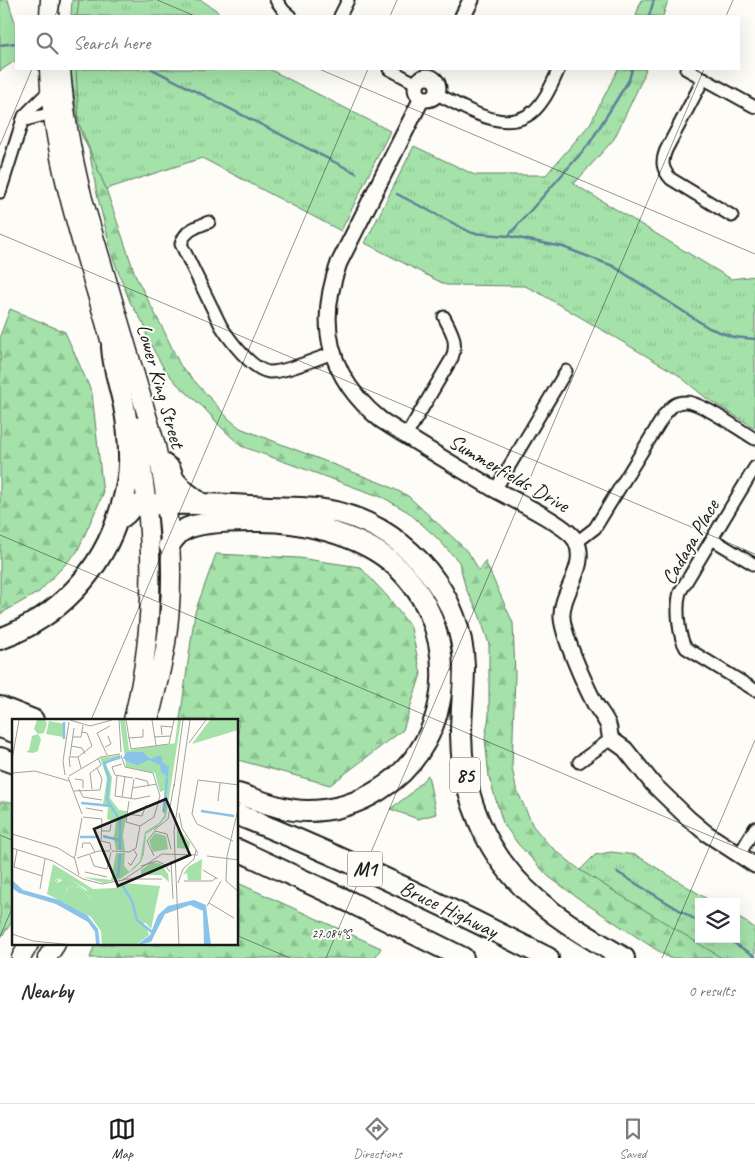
<!DOCTYPE html>
<html lang="en">
<head>
<meta charset="utf-8">
<style>
  body { margin:0; font-family:Caveat,sans-serif; background:#f2f2f3; color:#2b2b33 }
  .controls { position:absolute; right:15px; bottom:15px; display:grid; overflow:hidden; border-radius:0px; box-shadow:0 5px 20px #0002 }
  .controls button { width:45px; height:45px; display:grid; place-items:center; padding:0; border:0; border-bottom:1px solid #e1e1e2; background:#fff; color:#2b2b33; font:25px sans-serif }
  .list { margin:0; padding:0; list-style:none }
  h2 { display:flex; justify-content:space-between; align-items:center; height:65px; margin:0; padding:0 20px; font-size:21px }
  h2 small { font-size:16px; font-weight:400; color:#7c7c81 }
  .icon { flex:none; width:28px; height:28px; fill:none; stroke:currentColor; stroke-width:2; stroke-linecap:round; stroke-linejoin:round }
  .map { position:relative; flex:none; width:755px; height:958px; overflow:hidden }
  .search { position:absolute; background:#fff; box-shadow:0 5px 20px #0002; left:15px; right:15px; top:15px; height:55px; display:flex; align-items:center; gap:12px; box-sizing:border-box; padding:0 18px; border-radius:0px; color:#7c7c81; font-size:19px }
  .sheet { height:145px; background:#fff }
  nav { display:flex; justify-content:space-around; align-items:center; box-sizing:border-box; height:70px; border-top:1px solid #e1e1e2; background:#fff; font-size:14px; color:#7c7c81 }
  nav a { display:grid; justify-items:center; gap:2px }
  nav .on { color:#1c1c1c }
  .map>svg:first-child { display:block }
</style>
</head>
<body>
<div class="map">
<svg width="755" height="958" viewBox="0 0 755 958">
  <defs>
    <pattern id="forest-firs" width="22" height="20" patternUnits="userSpaceOnUse" patternTransform="scale(1.25)"><rect width="22" height="20" fill="#a4e2a9"/><path d="M5 1l3.5 6h-7zM16 11l3.5 6h-7z" fill="#8dc191"/></pattern>
    <pattern id="park-tufts" width="24" height="20" patternUnits="userSpaceOnUse" patternTransform="scale(1.25)"><rect width="24" height="20" fill="#a4e2a9"/><path d="M3 7l-1-3M5 7V3M7 7l1-3M15 17l-1-3M17 17v-4M19 17l1-3" fill="none" stroke="#8dc191"/></pattern>
  </defs>
  <rect width="100%" height="100%" fill="#fdfcf7"/>
  <filter id="ink" filterUnits="userSpaceOnUse"><feTurbulence type="fractalNoise" baseFrequency=".02" numOctaves="2"/><feDisplacementMap in="SourceGraphic" scale="10" xChannelSelector="R" yChannelSelector="G"/><feConvolveMatrix kernelMatrix="1 2 1 2 8 2 1 2 1" color-interpolation-filters="sRGB"/></filter>
  <g filter="url(#ink)">
    <path fill="#a4e2a9" stroke="#607f62" d="M0,0H8L16,26V60L0,71Z"/>
    <path fill="url(#forest-firs)" stroke="#607f62" d="M72,0H97L102,16H71Z
      M70,69H106L104,179L106,189L136,277L164,331L180,365L229,419L240,428L386,485L408,496L461,545L471,556L479,571L485,561L513,623L515,674L512,767L516,788L533,826L549,845L580,870L699,939L738,958H669L585,903L549,877L518,844L503,823L489,777L485,738L489,716V644L479,614L466,589L459,562L436,537L408,512L384,498L241,446L221,427L204,408L177,384L163,367L147,338L145,326L130,302L113,258L97,194L89,150L82,136L78,119Z
      M10,309L65,332L92,393L103,494L77,552L39,592L0,614V336Z
      M216,554L299,558L360,567L388,597L411,628L421,674L403,730L330,785L238,760V720H180L195,612Z
      M428,775L436,814L418,819L390,809L409,795Z
      M0,802H14V922H12L0,939Z
      M238,883L381,948L375,958H90L95,944H238Z"/>
    <path fill="url(#park-tufts)" stroke="#607f62" d="M79,0H201L216,10L220,16H77Z
      M641,0H668L663,16H636Z
      M76,69H269L390,131L341,231L202,158L106,189L79,124Z
      M618,69H646L641,82L614,139L574,184L731,279L755,276V428L706,398L677,374L541,294L525,286L446,285L365,243L414,146L475,175H546L590,124Z
      M611,852L636,855L712,902H699V939H736V916L755,928V958H722L580,870L595,855Z"/>
    <g fill="none" stroke-linecap="round" stroke-linejoin="round">
      <path stroke="#5e8097" stroke-width="2.5" d="M649,16L654,0
        M0,45L16,43
        M152,69L356,173
        M397,194L472,233L508,236L563,247L613,266L709,328L733,337L755,339
        M509,235L589,144L629,80L632,69
        M617,872L699,922
        M727,939L755,956"/>
      <defs>
        <path id="street" d="M276,0L284,11L290,16
          M340,16L348,0
          M389,69L417,84
          M686,69L755,107
          M704,78L666,150C661,162 662,169 671,179L732,216
          M437,94C469,110 516,142 543,100C550,90 554,79 559,69
          M22,121L52,113L56,106
          M0,192L24,116L50,90
          M209,222C196,227 185,230 181,244L221,326C230,340 252,370 269,372C284,373 318,358 333,353
          M406,436L452,358C458,342 452,332 444,317
          M755,467L680,592C676,606 678,636 686,648L755,690
          M495,490L566,371
          M712,539L755,565
          M577,542L595,528L665,414C671,407 675,402 685,402C699,400 741,431 755,439
          M579,762L611,739
          M739,855L755,828"/>
        <path id="secondary" d="M463,16L471,0
          M416 88a11 11 0 1 1 22 0a11 11 0 1 1-22 0Z
          M422,98L339,263C316,325 329,378 381,420C418,444 456,466 494,489C512,499 568,525 576,541C589,567 560,592 562,618C564,638 584,683 594,702C598,710 605,717 608,725C610,730 609,735 611,739L625,749L653,784L688,818L706,833L755,865"/>
        <path id="primary" d="M49,16L50,0
          M49,69C52,164 87,255 112,347L118,360
          M61,69C64,113 72,156 83,199L156,446C170,509 176,578 166,643C162,669 155,695 149,720
          M133,720C157,623 155,524 134,426
          M21,958L29,944
          M47,958L56,944"/>
        <path id="highway" d="M159,461L170,469L174,480L183,490L200,503
          M118,520L126,514L132,507C143,503 155,505 167,504C201,503 234,505 269,507C293,508 319,507 343,514C410,533 462,596 464,666C464,689 461,711 461,733C461,764 467,793 479,821C507,890 563,922 624,958
          M169,545C173,540 177,534 182,531C198,520 241,521 260,521C301,521 356,534 389,560C462,619 461,740 379,790C357,804 333,811 307,811C284,811 260,801 238,794
          M0,639C58,617 102,572 120,511C126,493 130,475 129,455C129,439 127,422 124,406C120,386 113,367 112,347
          M0,707L33,720
          M0,727L14,732
          M0,758L14,763
          M238,815C344,857 446,906 548,958
          M238,850L350,902L463,958"/>
      </defs>
      <use href="#street" stroke="#1c1c1c" stroke-width="15"/>
      <use href="#secondary" stroke="#1c1c1c" stroke-width="19"/>
      <use href="#primary" stroke="#1c1c1c" stroke-width="21"/>
      <use href="#highway" stroke="#1c1c1c" stroke-width="24"/>
      <use href="#street" stroke="#fdfcf7" stroke-width="11"/>
      <use href="#secondary" stroke="#fdfcf7" stroke-width="15"/>
      <use href="#primary" stroke="#fdfcf7" stroke-width="18"/>
      <use href="#highway" stroke="#fdfcf7" stroke-width="20"/>
    </g>
  </g>
  <path fill="none" stroke="#1c1c1c" stroke-width="1" stroke-opacity="0.45" d="M157,0L195,16M55,16L61,0M390,16L397,0M726,16L733,0M319,69L755,254M0,145L32,69M0,234L755,554M0,535L755,855M91,720L368,69M0,835L14,841M0,936L14,904M238,936L290,958M326,958L704,69M662,958L755,740"/>
  <g text-anchor="middle" dominant-baseline="central" stroke-width="4" stroke-linejoin="round" paint-order="stroke">
    <g fill="#fdfcf7" stroke="#605f5e" stroke-width="1">
      <rect x="450" y="757.5" width="30" height="35" rx="4"/>
      <rect x="347.5" y="851.5" width="35" height="35" rx="4"/>
    </g>
    <g font-size="20" font-weight="bold" fill="#1c1c1c">
      <text x="465" y="775">85</text>
      <text x="365" y="869">M1</text>
    </g>
    <g font-size="21" fill="#1c1c1c" stroke="#fdfcf7">
      <text transform="translate(161 386) rotate(74)">Lower King Street</text>
      <text transform="translate(509 473) rotate(30)">Summerfields Drive</text>
      <text transform="translate(690 542) rotate(-60)">Cadaga Place</text>
      <text transform="translate(449 909) rotate(26)">Bruce Highway</text>
    </g>
  </g>
  <g transform="translate(12 719)">
    <rect width="226" height="226" fill="#fdfcf7"/>
    <path d="M25,1H33L35,5L32,14L26,15L29,20L26,32L21,34L14,33L17,31L20,17L26,15L22,10ZM37,2L53,5L51,18L34,15ZM41,145L81,170L103,169L110,164L148,167L139,210L134,204H127L134,206L137,216L124,226H90L89,212L79,198L35,175ZM52,157L74,170L79,180L76,183L78,179L68,169L57,167L54,173L56,163L52,160L42,166L43,161Z" fill="#a4e2a9" fill-rule="evenodd"/>
    <path d="M166,1H169L154,98L146,107L134,115L132,135L129,143L122,150L108,160L92,164L71,158L100,161L111,146L117,153L128,142L133,113L147,104L153,96ZM198,1H226V11L180,25ZM165,108L178,124L177,130L165,129ZM143,114L154,117L156,130L141,133L137,122ZM190,140L189,161H176L175,154L171,156L176,148ZM140,143L149,145L156,155L157,163L149,156H129V151Z" fill="#a4e2a9"/>
    <path d="M52,156L76,173L79,179L77,183L72,184L74,186V190L72,195L71,184L78,179L68,169L57,167L53,173L55,163L47,160L42,170L40,164Z" fill="#a4e2a9"/>
    <path d="M108,1H113L117,31L164,24L153,96L150,92L153,71L148,73L143,54L114,48ZM108,36L109,40L96,43L94,46L100,58L98,79L107,91L115,92L111,117L113,132L104,131L102,120L90,119L102,118L104,103L95,100L96,88L68,83L91,85L95,59L88,39ZM104,134H113L112,147L117,153L99,162Z" fill="#a4e2a9"/>
    <path d="M115,33H131L138,40L149,36L151,44L157,48L156,58L149,53L148,46L137,41L126,46L116,43L111,39ZM0,161L11,171L47,181L75,196L86,210L88,226H84L83,213L76,203L44,185L7,174L0,169ZM182,181L194,186L199,226H192L191,192L178,186L153,195L139,223L125,226L138,216L146,196L156,187Z" fill="#8ac3e9"/>
    <path fill="none" stroke="#8ac3e9" stroke-width="2.5" d="M52,20V3M108,38L92,44L97,59L95,81L108,101V131M69,84L100,87M189,92L222,97M152,93L155,58M91,117L107,121M68,118H87M106,158L108,135M109,164L120,182L125,201L140,213"/>
    <path fill="none" stroke="#a3a29f" stroke-width="1" d="M58,1L78,7L100,1M107,1L109,33M114,1L119,30L157,25L162,1M140,1L144,26M150,16L149,7L160,8M61,18H69L71,6M142,18L159,17M116,19L131,18V10M177,24L194,1M59,27L70,29L73,35M93,28L99,25L96,17M95,36L85,14L98,7M58,37L62,9M0,41L7,1M110,45L100,48L103,56L121,59M58,48L57,38H66M69,49L66,38L80,27L75,14L70,13M0,54L23,52L57,62M53,56L51,42L57,3M57,57L89,38L108,35M105,57L103,77L123,80L138,77M56,58L70,95M123,59L135,62L137,67M63,60L71,61V69M162,68L171,1M121,69L145,65M67,70L71,78L90,81M80,70L78,54L89,46L86,39M62,72L88,71L90,60L85,49M110,78L113,58M119,79L122,60M117,82L114,103L128,107M206,82L208,64M74,89L91,92M167,94L170,109L186,134M115,95L130,97L134,86M71,98L90,100L89,122L98,124L99,131M142,111L156,100L162,65M90,112H98L99,105M0,115L46,129L62,139M221,122L185,105L180,95L186,61L227,66M0,129L41,142L71,160L90,165L111,161L150,135L186,136M70,129L71,124H78L83,133M100,132L117,133L124,129L128,107L142,98L148,77L141,54L113,48L109,36M78,136L82,147L95,150L99,133M62,137L67,156M63,137L70,99M142,137L135,122L143,112L155,115L159,130M195,137L227,141M215,137L227,86M215,137L214,162L227,173M65,139L87,132H98M159,142L161,180M116,144L119,146L125,136L122,131M129,147L145,142L153,146L158,153M2,148L30,157M2,148L5,131M191,151L206,160M73,153L95,158M111,160H150M172,162H200L204,159M166,164L171,150L182,140L184,131M28,170L33,140M197,184L222,199M195,187L209,162M0,215L21,222L61,226M167,226L162,112L178,1"/>
    <path fill="#1c1c1c" fill-opacity="0.15" stroke="#1c1c1c" stroke-width="2.5" d="M154,80L178,136L106,167L82,110Z"/>
    <rect width="226" height="226" fill="none" stroke="#1c1c1c" stroke-width="2.5"/>
  </g>
  <g font-size="12" text-anchor="middle" fill="#1c1c1c" stroke="#fdfcf7" stroke-width="4" stroke-linejoin="round" paint-order="stroke">
    <text x="331" y="938">27.084°S</text>
  </g>
</svg>
<div class="controls">
<button><svg class="icon" aria-label="layers" viewBox="0 0 24 24"><path d="M12 4l9 5-9 5-9-5zM3 14l9 5 9-5"/></svg></button>
</div>
<div class="search"><svg class="icon" aria-label="search" viewBox="0 0 24 24"><circle cx="10" cy="10" r="6"/><path d="M15 15l6 6"/></svg>Search here</div>
</div>
<section class="sheet">
<h2>Nearby<small>0 results</small></h2>
<ul class="list">
</ul>
</section>
<nav>
<a class="on"><svg class="icon" aria-label="map" viewBox="0 0 24 24"><path d="M3 6l6-2 6 2 6-2v14l-6 2-6-2-6 2zM9 4v14M15 6v14"/></svg>Map</a>
<a><svg class="icon" aria-label="directions" viewBox="0 0 24 24"><path d="M12 3l9 9-9 9-9-9zM9 14v-3h6M13 9l2 2-2 2"/></svg>Directions</a>
<a><svg class="icon" aria-label="saved" viewBox="0 0 24 24"><path d="M7 4h10v16l-5-4-5 4z"/></svg>Saved</a>
</nav>
</body>
</html>
